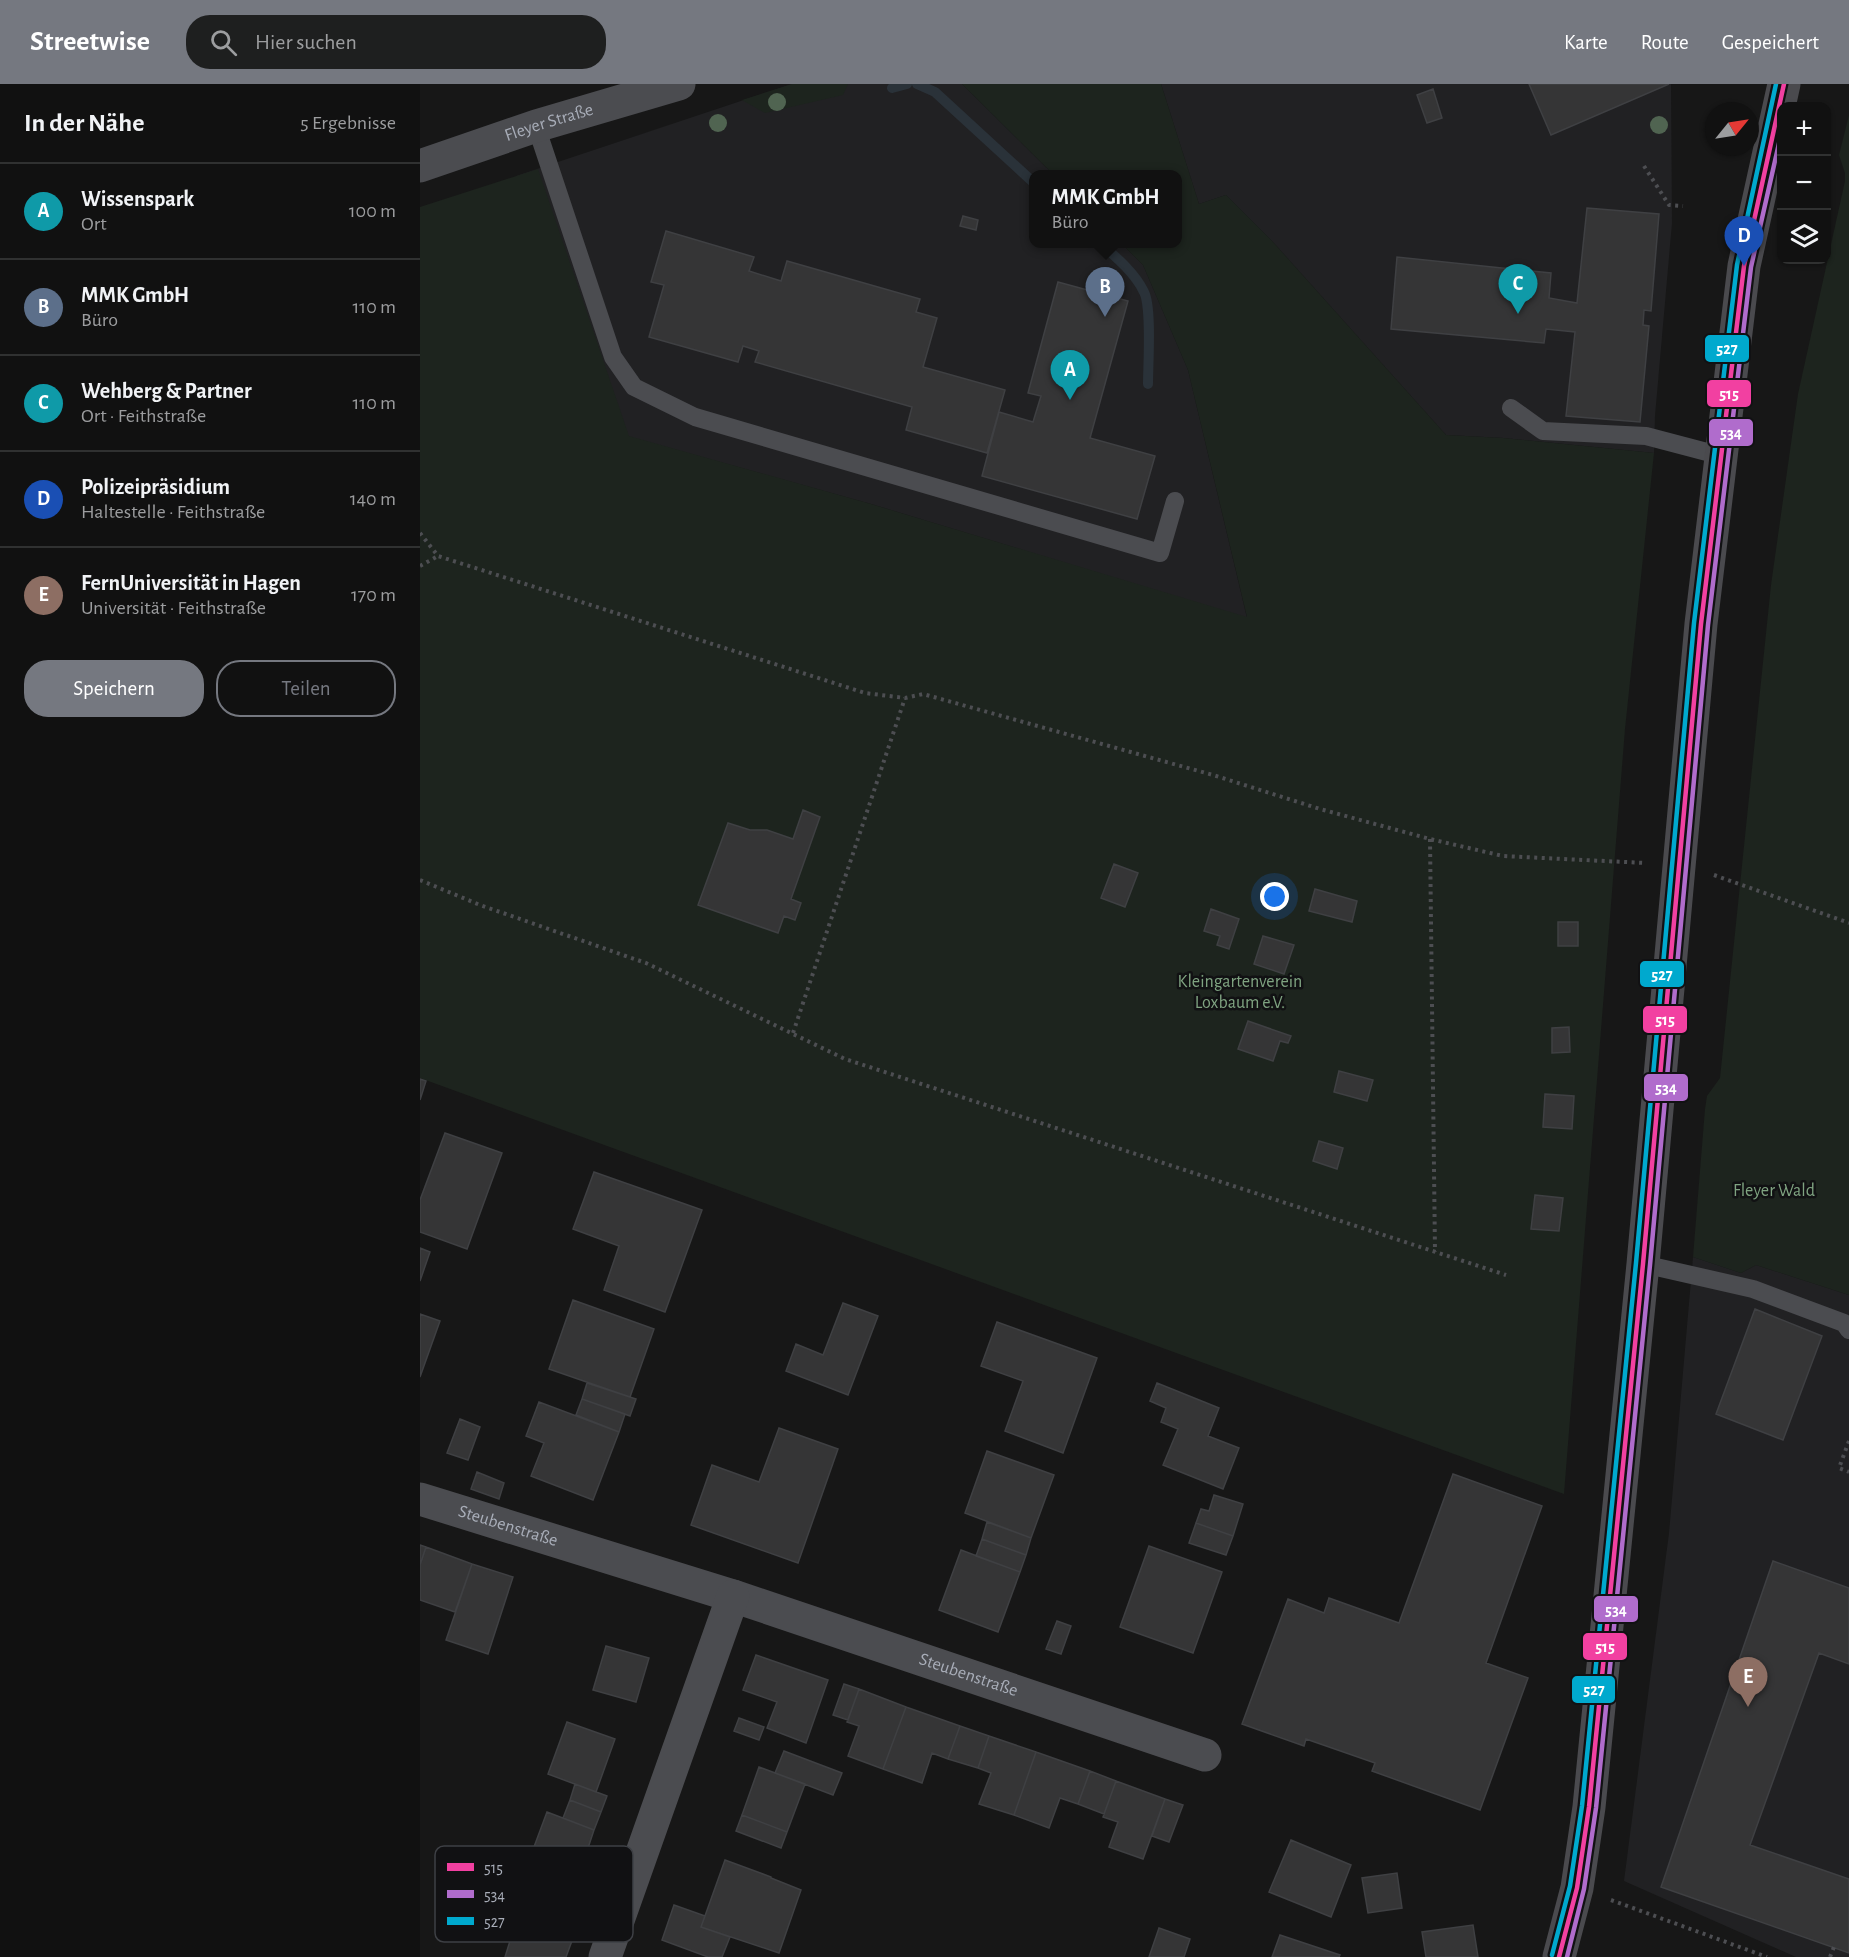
<!DOCTYPE html>
<html lang="de">
<head>
<meta charset="utf-8">
<style>
  body { margin:0; font-family:"Alegreya Sans",sans-serif; background:#1e1f1f; color:#f1f3f6 }
  .controls { position:absolute; right:18px; top:18px; display:grid; overflow:hidden; border-radius:12px; box-shadow:0 2px 4px #0004 }
  .controls button { width:54px; height:54px; display:grid; place-items:center; padding:0; border:0; border-bottom:2px solid #303131; background:#111; color:#f1f3f6; font:30px sans-serif }
  .compass { position:absolute; left:1285px; top:18px; width:54px; height:54px; border-radius:50%; background:#111; box-shadow:0 2px 4px #0004; rotate:60deg }
  .you { position:absolute; left:855px; top:813px; width:21px; height:21px; margin:-15px; border:4px solid #fff; border-radius:50%; background:#1a73e8; box-shadow:0 0 0 9px #1a73e833 }
  .badge { display:grid; place-items:center; width:39px; height:39px; border-radius:50%; background:#757880; color:#fff; font-size:20px; font-weight:700 }
  .pin { position:absolute; translate:-50% -50px; filter:drop-shadow(0 2px 3px #0008) }
  .pin::after { content:''; position:absolute; top:32px; width:21px; height:18px; background:inherit; clip-path:polygon(0 0,100% 0,50% 100%) }
  .popup { position:absolute; left:609px; top:86px; width:153px; height:78px; box-sizing:border-box; display:grid; place-content:center; border-radius:12px; background:#111; filter:drop-shadow(0 2px 4px #0005); font-size:20px; white-space:nowrap; color:#9c9d9f }
  .popup b { font-size:22px; color:#f1f3f6 }
  .popup::after { content:''; position:absolute; left:50%; top:100%; margin-left:-12px; border:12px solid transparent; border-top-color:#111 }
  .list { margin:0; padding:0; list-style:none }
  h2 { display:flex; justify-content:space-between; align-items:center; height:78px; margin:0; padding:0 24px; font-size:26px }
  h2 small { font-size:20px; font-weight:400; color:#9c9d9f }
  .list li { display:grid; grid-template-columns:39px 1fr auto; gap:18px; align-items:center; box-sizing:border-box; height:96px; padding:0 24px; border-top:2px solid #303131 }
  .list b { display:block; font-size:22px; white-space:nowrap }
  .list p { margin:0; font-size:20px; white-space:nowrap; color:#9c9d9f }
  .list em { font-size:20px; font-style:normal; color:#9c9d9f }
  .actions { display:flex; gap:12px; padding:18px 24px }
  .actions a { flex:1; padding:14px 0; border:2px solid #757880; border-radius:24px; text-align:center; font-size:21px; color:#757880 }
  .actions .main { background:#757880; color:#fff }
  .icon { flex:none; width:33px; height:33px; fill:none; stroke:currentColor; stroke-width:2; stroke-linecap:round; stroke-linejoin:round }
  .map { position:relative; flex:none; width:1429px; height:1873px; overflow:hidden }
  header { display:flex; align-items:center; gap:36px; box-sizing:border-box; height:84px; padding:0 30px; background:#757880; color:#fff }
  header strong { font-size:28px }
  nav { display:flex; gap:33px; margin-inline-start:auto; font-size:21px }
  .search { width:420px; height:54px; background:#1e1f1f; display:flex; align-items:center; gap:15px; box-sizing:border-box; padding:0 21px; border-radius:24px; color:#9c9d9f; font-size:22px }
  main { display:flex }
  aside { flex:1; background:#111 }
  .map>svg:first-child { display:block }
</style>
</head>
<body>
<header>
<strong>Streetwise</strong>
<div class="search"><svg class="icon" aria-label="search" viewBox="0 0 24 24"><circle cx="10" cy="10" r="6"/><path d="M15 15l6 6"/></svg>Hier suchen</div>
<nav><a>Karte</a><a>Route</a><a>Gespeichert</a></nav>
</header>
<main>
<aside>
<h2>In der Nähe<small>5 Ergebnisse</small></h2>
<ul class="list">
<li><span class="badge" style="background:#0f9aa8">A</span><div><b>Wissenspark</b><p>Ort</p></div><em>100 m</em></li>
<li><span class="badge" style="background:#5c6f8a">B</span><div><b>MMK GmbH</b><p>Büro</p></div><em>110 m</em></li>
<li><span class="badge" style="background:#0f9aa8">C</span><div><b>Wehberg &amp; Partner</b><p>Ort · Feithstraße</p></div><em>110 m</em></li>
<li><span class="badge" style="background:#1a4fb4">D</span><div><b>Polizeipräsidium</b><p>Haltestelle · Feithstraße</p></div><em>140 m</em></li>
<li><span class="badge" style="background:#8d6e63">E</span><div><b>FernUniversität in Hagen</b><p>Universität · Feithstraße</p></div><em>170 m</em></li>
</ul>
<div class="actions"><a class="main">Speichern</a><a>Teilen</a></div>
</aside>
<div class="map">
<svg width="1429" height="1873" viewBox="0 0 1429 1873">
  <rect width="100%" height="100%" fill="#171717"/>
  <path fill="#212123" d="M372,0H542L633,90L613,91V160H702L723,181L768,286L827,534L451,420L170,342L96,92Z
    M741,0H1251L1252,139L1235,332L1234,369L1083,354L1026,351L852,157L806,111L779,120Z
    M1273,1173L1321,1189L1336,1181L1429,1211V1873H1376L1204,1797L1249,1449Z"/>
  <path fill="#1d241e" d="M372,0H428L423,11L345,29L322,16Z
    M542,0H741L779,120L806,111L852,157L1026,351L1083,354L1234,369L1205,645L1144,1410L0,994V123L118,85L209,352L451,420L827,533L768,286L723,181L702,160H757V91L633,90Z
    M1429,31V1211L1336,1181L1321,1189L1273,1173L1285,1025L1287,1012L1300,994L1351,501L1378,310L1425,97V89L1419,71Z"/>
  <g fill="none" stroke-linecap="round" stroke-linejoin="round">
    <path stroke="#2a3239" stroke-width="10" d="M497,0L515,8L613,98
      M472,4L487,0
      M681,160C696,173 715,189 724,208C732,223 728,281 728,300"/>
  </g>
  <path fill="#353536" stroke="#3f4043" stroke-width="1.5" d="M1109,0H1249L1131,51Z
    M1013,5L1022,34L1007,39L997,11Z
    M1167,124L1239,130L1231,227L1224,226L1223,241L1229,242L1220,338L1146,332L1155,248L1126,245L1124,259L971,245L977,173L1131,189L1129,214L1157,219Z
    M543,132L558,136L556,146L540,142Z
    M246,147L334,173L329,187L361,197L367,177L500,215L496,228L517,234L503,283L585,306L567,369L486,346L492,323L335,278L339,267L323,262L318,278L229,253L244,201L231,198Z
    M638,198L708,217L670,354L735,372L717,435L562,392L579,328L613,338L621,312L608,309Z
    M383,726L400,733L371,815L381,819L375,836L364,832L358,849L278,821L308,739L330,746H347L373,755Z
    M694,780L718,789L705,823L681,814Z
    M895,805L937,817L932,838L889,827Z
    M791,825L819,835L809,865L797,861L800,852L784,847Z
    M1138,838H1158V862H1138Z
    M843,852L874,861L864,890L834,880Z
    M828,937L871,952L868,959L860,957L853,977L818,965Z
    M1149,943L1150,968L1132,969V944Z
    M919,987L953,996L947,1017L914,1008Z
    M0,995L6,997L0,1016Z
    M1125,1010L1154,1012L1152,1045L1123,1043Z
    M25,1049L82,1069L47,1165L0,1148V1116Z
    M899,1057L923,1064L917,1085L893,1077Z
    M174,1088L282,1126L245,1228L184,1206L199,1162L153,1145Z
    M1115,1111L1143,1114L1139,1147L1111,1145Z
    M0,1164L10,1168L0,1197Z
    M153,1216L234,1245L210,1313L129,1285Z
    M423,1219L458,1232L428,1311L366,1287L376,1260L403,1271Z
    M1335,1225L1402,1252L1363,1356L1296,1330Z
    M0,1230L20,1237L0,1293Z
    M577,1238L677,1274L643,1369L585,1347L603,1297L561,1282Z
    M167,1299L216,1315L210,1332L162,1315Z
    M737,1299L799,1324L788,1352L819,1364L803,1405L743,1381L758,1345L741,1338L746,1324L730,1317Z
    M162,1315L205,1330L199,1348L156,1331Z
    M119,1318L199,1348L173,1416L111,1392L124,1359L106,1352Z
    M40,1335L60,1343L48,1376L27,1369Z
    M359,1344L418,1365L378,1479L271,1441L292,1381L339,1398Z
    M567,1367L634,1391L611,1454L545,1429Z
    M57,1388L84,1399L79,1415L51,1405Z
    M1033,1390L1122,1422L1066,1579L1108,1594L1060,1726L952,1687L955,1679L886,1655L884,1662L822,1640L868,1515L904,1529L909,1514L979,1539Z
    M794,1411L823,1420L813,1452L776,1439L781,1425L789,1427Z
    M567,1438L611,1454L606,1471L562,1455Z
    M776,1439L813,1452L806,1471L769,1459Z
    M562,1455L606,1471L600,1488L556,1472Z
    M0,1461L6,1463L0,1481Z
    M729,1462L802,1488L773,1569L700,1543Z
    M6,1463L52,1480L35,1528L0,1516V1481Z
    M541,1466L600,1488L578,1548L519,1526Z
    M1353,1477L1429,1504V1580L1399,1569L1330,1761L1429,1795V1869L1241,1803Z
    M52,1480L93,1493L68,1570L26,1556Z
    M637,1537L651,1542L641,1570L626,1565Z
    M186,1562L229,1574L216,1618L173,1606Z
    M336,1571L408,1596L386,1659L347,1644L357,1618L323,1606Z
    M424,1600L439,1605L428,1636L413,1631Z
    M439,1605L486,1623L463,1685L428,1672L439,1642L427,1638Z
    M486,1623L540,1642L528,1675L512,1669L502,1699L463,1685Z
    M319,1634L344,1643L339,1656L314,1647Z
    M147,1638L195,1655L176,1708L128,1690Z
    M540,1642L569,1652L558,1684L528,1675Z
    M569,1652L616,1668L594,1731L559,1720L571,1689L558,1684Z
    M364,1667L422,1689L413,1711L355,1689Z
    M616,1668L670,1687L658,1720L640,1714L629,1744L594,1731Z
    M339,1683L385,1700L367,1748L322,1731Z
    M670,1687L696,1697L684,1730L658,1720Z
    M696,1697L745,1715L723,1775L689,1763L698,1738L683,1733Z
    M155,1700L187,1712L181,1728L150,1716Z
    M745,1715L763,1721L749,1758L732,1752Z
    M150,1716L181,1728L174,1746L143,1734Z
    M127,1728L174,1746L164,1776L168,1777L157,1806L105,1787Z
    M322,1731L367,1748L361,1764L316,1747Z
    M871,1756L931,1781L911,1833L849,1808Z
    M305,1776L351,1793V1794L381,1806L359,1869L281,1843Z
    M977,1789L982,1824L948,1829L942,1794Z
    M131,1796L163,1808L156,1824L125,1813Z
    M125,1813L163,1827L146,1873H85L90,1857L64,1845L75,1814L119,1830Z
    M254,1821L285,1832L281,1843L310,1853L302,1873H288L242,1856Z
    M1053,1841L1058,1873H1006L1002,1848Z
    M739,1844L770,1855L764,1873H729Z
    M860,1851L920,1871L919,1873H852Z"/>
  <g fill="none" stroke-linecap="round" stroke-linejoin="round">
    <path stroke="#4d4e52" stroke-width="4" stroke-dasharray="3 4.5" stroke-linecap="butt" d="M1224,82L1249,121L1263,122
      M0,449L18,472L445,609L485,614L503,610L793,691L900,725L1010,755L1083,772L1225,779
      M0,482L18,472
      M1010,755L1015,1168
      M1294,791L1429,839
      M0,796L60,821L226,879L425,975L1086,1191
      M373,949L485,614
      M1429,1357L1419,1384L1429,1388
      M1191,1816L1347,1873
      M1410,1873L1414,1863"/>
    <path stroke="#4b4c50" stroke-width="18" d="M116,42L193,273L214,303L275,333L740,469L755,417
      M1091,324L1123,347L1226,352L1302,372
      M1223,1180L1333,1205L1424,1239L1429,1246"/>
    <g stroke="#4b4c50" stroke-width="33">
      <path id="s1" d="M0,1415L313,1512L785,1671"/>
      <path d="M185,1873L313,1512"/>
    </g>
    <path stroke="#4b4c50" stroke-width="33" id="s2" d="M0,82L116,42L259,0"/>
    <path stroke="#4a4a4e" stroke-width="33" d="M1139,1873L1157,1804L1169,1723L1223,1180L1281,540L1324,182L1364,0"/>
    <defs>
      <path id="bus-1" d="M1139,1873L1157,1804L1169,1723L1223,1180L1281,540L1324,182L1364,0"/>
      <path id="bus-2" d="M1147,1873L1164,1805L1176,1724L1230,1181L1288,541L1331,183L1362,46"/>
      <path id="bus-3" d="M1132,1871L1150,1802L1162,1722L1216,1179L1274,539L1317,181L1356,0"/>
    </defs>
    <use href="#bus-1" stroke="#111113" stroke-width="9"/>
    <use href="#bus-2" stroke="#111113" stroke-width="9"/>
    <use href="#bus-3" stroke="#111113" stroke-width="9"/>
    <use href="#bus-1" stroke="#f240a1" stroke-width="4.5"/>
    <use href="#bus-2" stroke="#b06ccc" stroke-width="4.5"/>
    <use href="#bus-3" stroke="#00a9ce" stroke-width="4.5"/>
  </g>
  <g fill="#506451">
    <circle cx="357" cy="18" r="9"/>
    <circle cx="298" cy="39" r="9"/>
    <circle cx="1239" cy="41" r="9"/>
  </g>
  <g text-anchor="middle" dominant-baseline="central" stroke-width="5" stroke-linejoin="round" paint-order="stroke">
    <g font-size="18" fill="#a8adb8" stroke="#111113">
      <text stroke="none"><textPath href="#s2" startOffset="136">Fleyer Straße</textPath></text>
      <text stroke="none"><textPath href="#s1" startOffset="92">Steubenstraße</textPath></text>
      <text stroke="none"><textPath href="#s1" startOffset="576">Steubenstraße</textPath></text>
    </g>
    <g font-size="18" fill="#7fa381" stroke="#111113">
      <text x="820" y="898">Kleingartenverein<tspan x="820" dy="21">Loxbaum e.V.</tspan></text>
      <text x="1354" y="1107">Fleyer Wald</text>
    </g>
  </g>
  <rect x="15" y="1762" width="198" height="96" rx="9" fill="#111113" stroke="#3e4045" stroke-width="1.5"/>
  <rect x="27" y="1779" width="27" height="8" fill="#f240a1"/>
  <rect x="27" y="1806" width="27" height="8" fill="#b06ccc"/>
  <rect x="27" y="1833" width="27" height="8" fill="#00a9ce"/>
  <g font-size="16" fill="#a8adb8">
    <text x="64" y="1789">515</text>
    <text x="64" y="1816">534</text>
    <text x="64" y="1843">527</text>
  </g>
  <g stroke="#111113" stroke-width="2">
    <rect x="1284" y="250" width="46" height="29" rx="6" fill="#00a9ce"/>
    <rect x="1286" y="295" width="46" height="29" rx="6" fill="#f240a1"/>
    <rect x="1288" y="334" width="46" height="29" rx="6" fill="#b06ccc"/>
    <rect x="1219" y="876" width="46" height="28" rx="6" fill="#00a9ce"/>
    <rect x="1222" y="921" width="46" height="29" rx="6" fill="#f240a1"/>
    <rect x="1223" y="989" width="46" height="29" rx="6" fill="#b06ccc"/>
    <rect x="1173" y="1511" width="46" height="28" rx="6" fill="#b06ccc"/>
    <rect x="1162" y="1548" width="46" height="29" rx="6" fill="#f240a1"/>
    <rect x="1151" y="1591" width="45" height="29" rx="6" fill="#00a9ce"/>
  </g>
  <g font-size="16" text-anchor="middle" font-weight="bold" fill="#fff">
    <text x="1307" y="270">527</text>
    <text x="1309" y="315">515</text>
    <text x="1311" y="354">534</text>
    <text x="1242" y="896">527</text>
    <text x="1245" y="941">515</text>
    <text x="1246" y="1009">534</text>
    <text x="1196" y="1531">534</text>
    <text x="1185" y="1568">515</text>
    <text x="1174" y="1611">527</text>
  </g>
</svg>
<div class="controls">
<button>+</button>
<button>−</button>
<button><svg class="icon" aria-label="layers" viewBox="0 0 24 24"><path d="M12 4l9 5-9 5-9-5zM3 14l9 5 9-5"/></svg></button>
</div>
<svg class="compass" viewBox="-18 -18 36 36"><path d="M0-13l5 13h-10z" fill="#e53935"/><path d="M0 13l5-13h-10z" fill="#9c9d9f"/></svg>
<div class="you"></div>
<div class="pin badge" style="left:650px;top:316px;background:#0f9aa8">A</div>
<div class="pin badge" style="left:685px;top:233px;background:#5c6f8a">B</div>
<div class="popup"><b>MMK GmbH</b>Büro</div>
<div class="pin badge" style="left:1098px;top:230px;background:#0f9aa8">C</div>
<div class="pin badge" style="left:1324px;top:182px;background:#1a4fb4">D</div>
<div class="pin badge" style="left:1328px;top:1623px;background:#8d6e63">E</div>
</div>
</main>
</body>
</html>
